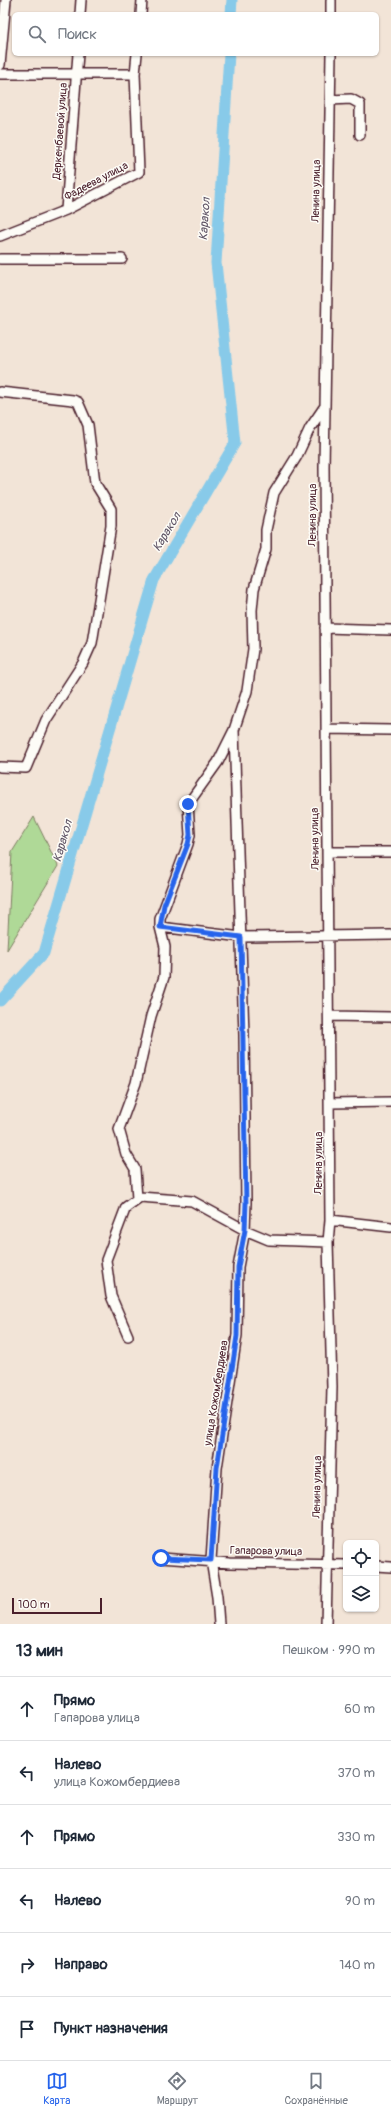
<!DOCTYPE html>
<html lang="ru">
<head>
<meta charset="utf-8">
<style>
  body { margin:0; font-family:Pangolin,sans-serif; background:#f6f6f7; color:#1f2937 }
  .controls { position:absolute; right:12px; bottom:12px; display:grid; overflow:hidden; border-radius:6px; box-shadow:0 1px 3px #0004 }
  .controls button { width:36px; height:36px; display:grid; place-items:center; padding:0; border:0; border-bottom:1px solid #e0e1e3; background:#fff; color:#1f2937; font:20px sans-serif }
  .scale { position:absolute; left:12px; bottom:10px; width:90px; box-sizing:border-box; padding-left:4px; border:2px solid #4a1f2b; border-top:0; font-size:11px; line-height:14px; white-space:nowrap; color:#4a1f2b; -webkit-text-stroke:3px #fdfcf7; paint-order:stroke }
  .stop { position:absolute; width:12px; height:12px; margin:-9px; border:3px solid #2563eb; border-radius:50%; background:#fff }
  .stop.end { background:#2563eb; border-color:#fff; box-shadow:0 1px 4px #0008 }
  .list { margin:0; padding:0; list-style:none }
  h2 { display:flex; justify-content:space-between; align-items:center; height:52px; margin:0; padding:0 16px; font-size:17px }
  h2 small { font-size:13px; font-weight:400; color:#747a83 }
  .list li { display:grid; grid-template-columns:26px 1fr auto; gap:12px; align-items:center; box-sizing:border-box; height:64px; padding:0 16px; border-top:1px solid #e0e1e3 }
  .list b { display:block; font-size:15px; white-space:nowrap }
  .list p { margin:0; font-size:13px; white-space:nowrap; color:#747a83 }
  .list em { font-size:13px; font-style:normal; color:#747a83 }
  .icon { flex:none; width:22px; height:22px; fill:none; stroke:currentColor; stroke-width:2; stroke-linecap:round; stroke-linejoin:round }
  .map { position:relative; flex:none; width:391px; height:1624px; overflow:hidden }
  .search { position:absolute; background:#fff; box-shadow:0 1px 3px #0004; left:12px; right:12px; top:12px; height:44px; display:flex; align-items:center; gap:10px; box-sizing:border-box; padding:0 14px; border-radius:6px; color:#747a83; font-size:15px }
  .sheet { height:436px; background:#fff }
  nav { display:flex; justify-content:space-around; align-items:center; box-sizing:border-box; height:56px; border-top:1px solid #e0e1e3; background:#fff; font-size:11px; color:#747a83 }
  nav a { display:grid; justify-items:center; gap:2px }
  nav .on { color:#2563eb }
  .map>svg:first-child { display:block }
</style>
</head>
<body>
<div class="map">
<svg width="391" height="1624" viewBox="0 0 391 1624">
  <rect width="100%" height="100%" fill="#f2e4d7"/>
  <filter id="ink" filterUnits="userSpaceOnUse"><feTurbulence type="fractalNoise" baseFrequency=".025" numOctaves="2"/><feDisplacementMap in="SourceGraphic" scale="8" xChannelSelector="R" yChannelSelector="G"/><feConvolveMatrix kernelMatrix="1 2 1 2 8 2 1 2 1" color-interpolation-filters="sRGB"/></filter>
  <g filter="url(#ink)">
    <path fill="#afd997" stroke="#7c7c61" d="M34,817L58,866L7,950L12,852Z"/>
    <g fill="none" stroke-linecap="round" stroke-linejoin="round">
      <path stroke="#88cae9" stroke-width="11" d="M231,14L232,0
        M0,1001L44,953L154,580L235,443L216,263L229,54"/>
      <defs>
        <path id="minor" d="M80,14L81,0
          M141,14L142,0
          M331,14V0
          M0,65L6,0
          M0,74H135
          M330,100L351,99L360,104V135
          M66,210L78,54
          M0,236L66,210L139,172L135,74L137,54
          M0,259H122
          M0,392L73,400L78,402L88,425L95,483L111,509V526L92,643L83,663L46,720L26,768L0,767
          M325,628L391,630
          M326,729L391,730
          M328,852H391
          M160,927L241,937L391,935
          M329,1016L391,1017
          M330,1103L391,1102
          M137,1199L135,1169L126,1154L119,1129L136,1083L151,1016L164,977L165,947L160,927V919L188,844L190,835L188,804L218,762L234,730L247,691L253,649L252,610L254,589L266,549V530L274,493L297,456L310,428L325,406
          M330,1220L391,1227
          M128,1336L111,1296L106,1260L126,1207L140,1197L192,1201L245,1230L269,1240L328,1242
          M161,1558L230,1563L346,1565
          M376,1566L391,1567
          M219,1624L217,1597L211,1560L217,1468L237,1335L238,1267L245,1230L246,1203L244,1035L234,730
          M326,1624L332,1387L328,1242L330,1220L324,467L331,54"/>
      </defs>
      <use href="#minor" stroke="#4a1f2b" stroke-width="12"/>
      <use href="#minor" stroke="#fdfcf7" stroke-width="9"/>
    </g>
  </g>
  <g fill="none" stroke-linecap="round" stroke-linejoin="round" filter="url(#ink)">
    <path stroke="#2563eb" stroke-width="5" d="M161,1558L211,1560L217,1468L237,1336L238,1267L245,1230L246,1203L241,937L160,927L164,905L188,844L190,835L188,804"/>
  </g>
  <g text-anchor="middle" dominant-baseline="central" stroke-width="3" stroke-linejoin="round" paint-order="stroke">
    <g font-size="11" fill="#4a1f2b" stroke="#fdfcf7">
      <text transform="translate(60 131) rotate(-86)">Деркенбаевой улица</text>
      <text transform="translate(96 181) rotate(-28)">Фадеева улица</text>
      <text transform="translate(316 191) rotate(-89)">Ленина улица</text>
      <text transform="translate(312 515) rotate(-90)">Ленина улица</text>
      <text transform="translate(315 839) rotate(-91)">Ленина улица</text>
      <text transform="translate(318 1163) rotate(-90)">Ленина улица</text>
      <text transform="translate(216 1393) rotate(-81)">улица Кожомбердиева</text>
      <text transform="translate(317 1487) rotate(-89)">Ленина улица</text>
      <text transform="translate(266 1551) rotate(1)">Гапарова улица</text>
    </g>
    <g font-size="12" font-style="italic" fill="#5d5264" stroke="#fdfcf7">
      <text transform="translate(205 219) rotate(-86)">Каракол</text>
      <text transform="translate(167 532) rotate(-59)">Каракол</text>
      <text transform="translate(63 841) rotate(-74)">Каракол</text>
    </g>
  </g>
</svg>
<div class="controls">
<button><svg class="icon" aria-label="locate" viewBox="0 0 24 24"><circle cx="12" cy="12" r="6"/><path d="M12 2v4M12 18v4M2 12h4M18 12h4"/></svg></button>
<button><svg class="icon" aria-label="layers" viewBox="0 0 24 24"><path d="M12 4l9 5-9 5-9-5zM3 14l9 5 9-5"/></svg></button>
</div>
<div class="scale">100 m</div>
<div class="stop" style="left:161px;top:1558px"></div>
<div class="stop end" style="left:188px;top:804px"></div>
<div class="search"><svg class="icon" aria-label="search" viewBox="0 0 24 24"><circle cx="10" cy="10" r="6"/><path d="M15 15l6 6"/></svg>Поиск</div>
</div>
<section class="sheet">
<h2>13 мин<small>Пешком · 990 m</small></h2>
<ul class="list">
<li><svg class="icon" aria-label="ahead" viewBox="0 0 24 24"><path d="M12 20V5M6 11l6-6 6 6"/></svg><div><b>Прямо</b><p>Гапарова улица</p></div><em>60 m</em></li>
<li><svg class="icon" aria-label="left" viewBox="0 0 24 24"><path d="M17 20v-9H6M10 6l-5 5 5 5"/></svg><div><b>Налево</b><p>улица Кожомбердиева</p></div><em>370 m</em></li>
<li><svg class="icon" aria-label="ahead" viewBox="0 0 24 24"><path d="M12 20V5M6 11l6-6 6 6"/></svg><div><b>Прямо</b></div><em>330 m</em></li>
<li><svg class="icon" aria-label="left" viewBox="0 0 24 24"><path d="M17 20v-9H6M10 6l-5 5 5 5"/></svg><div><b>Налево</b></div><em>90 m</em></li>
<li><svg class="icon" aria-label="right" viewBox="0 0 24 24"><path d="M7 20v-9h11M14 6l5 5-5 5"/></svg><div><b>Направо</b></div><em>140 m</em></li>
<li><svg class="icon" aria-label="arrive" viewBox="0 0 24 24"><path d="M6 21V4h12l-3 4 3 4H6"/></svg><div><b>Пункт назначения</b></div></li>
</ul>
</section>
<nav>
<a class="on"><svg class="icon" aria-label="map" viewBox="0 0 24 24"><path d="M3 6l6-2 6 2 6-2v14l-6 2-6-2-6 2zM9 4v14M15 6v14"/></svg>Карта</a>
<a><svg class="icon" aria-label="directions" viewBox="0 0 24 24"><path d="M12 3l9 9-9 9-9-9zM9 14v-3h6M13 9l2 2-2 2"/></svg>Маршрут</a>
<a><svg class="icon" aria-label="saved" viewBox="0 0 24 24"><path d="M7 4h10v16l-5-4-5 4z"/></svg>Сохранённые</a>
</nav>
</body>
</html>
